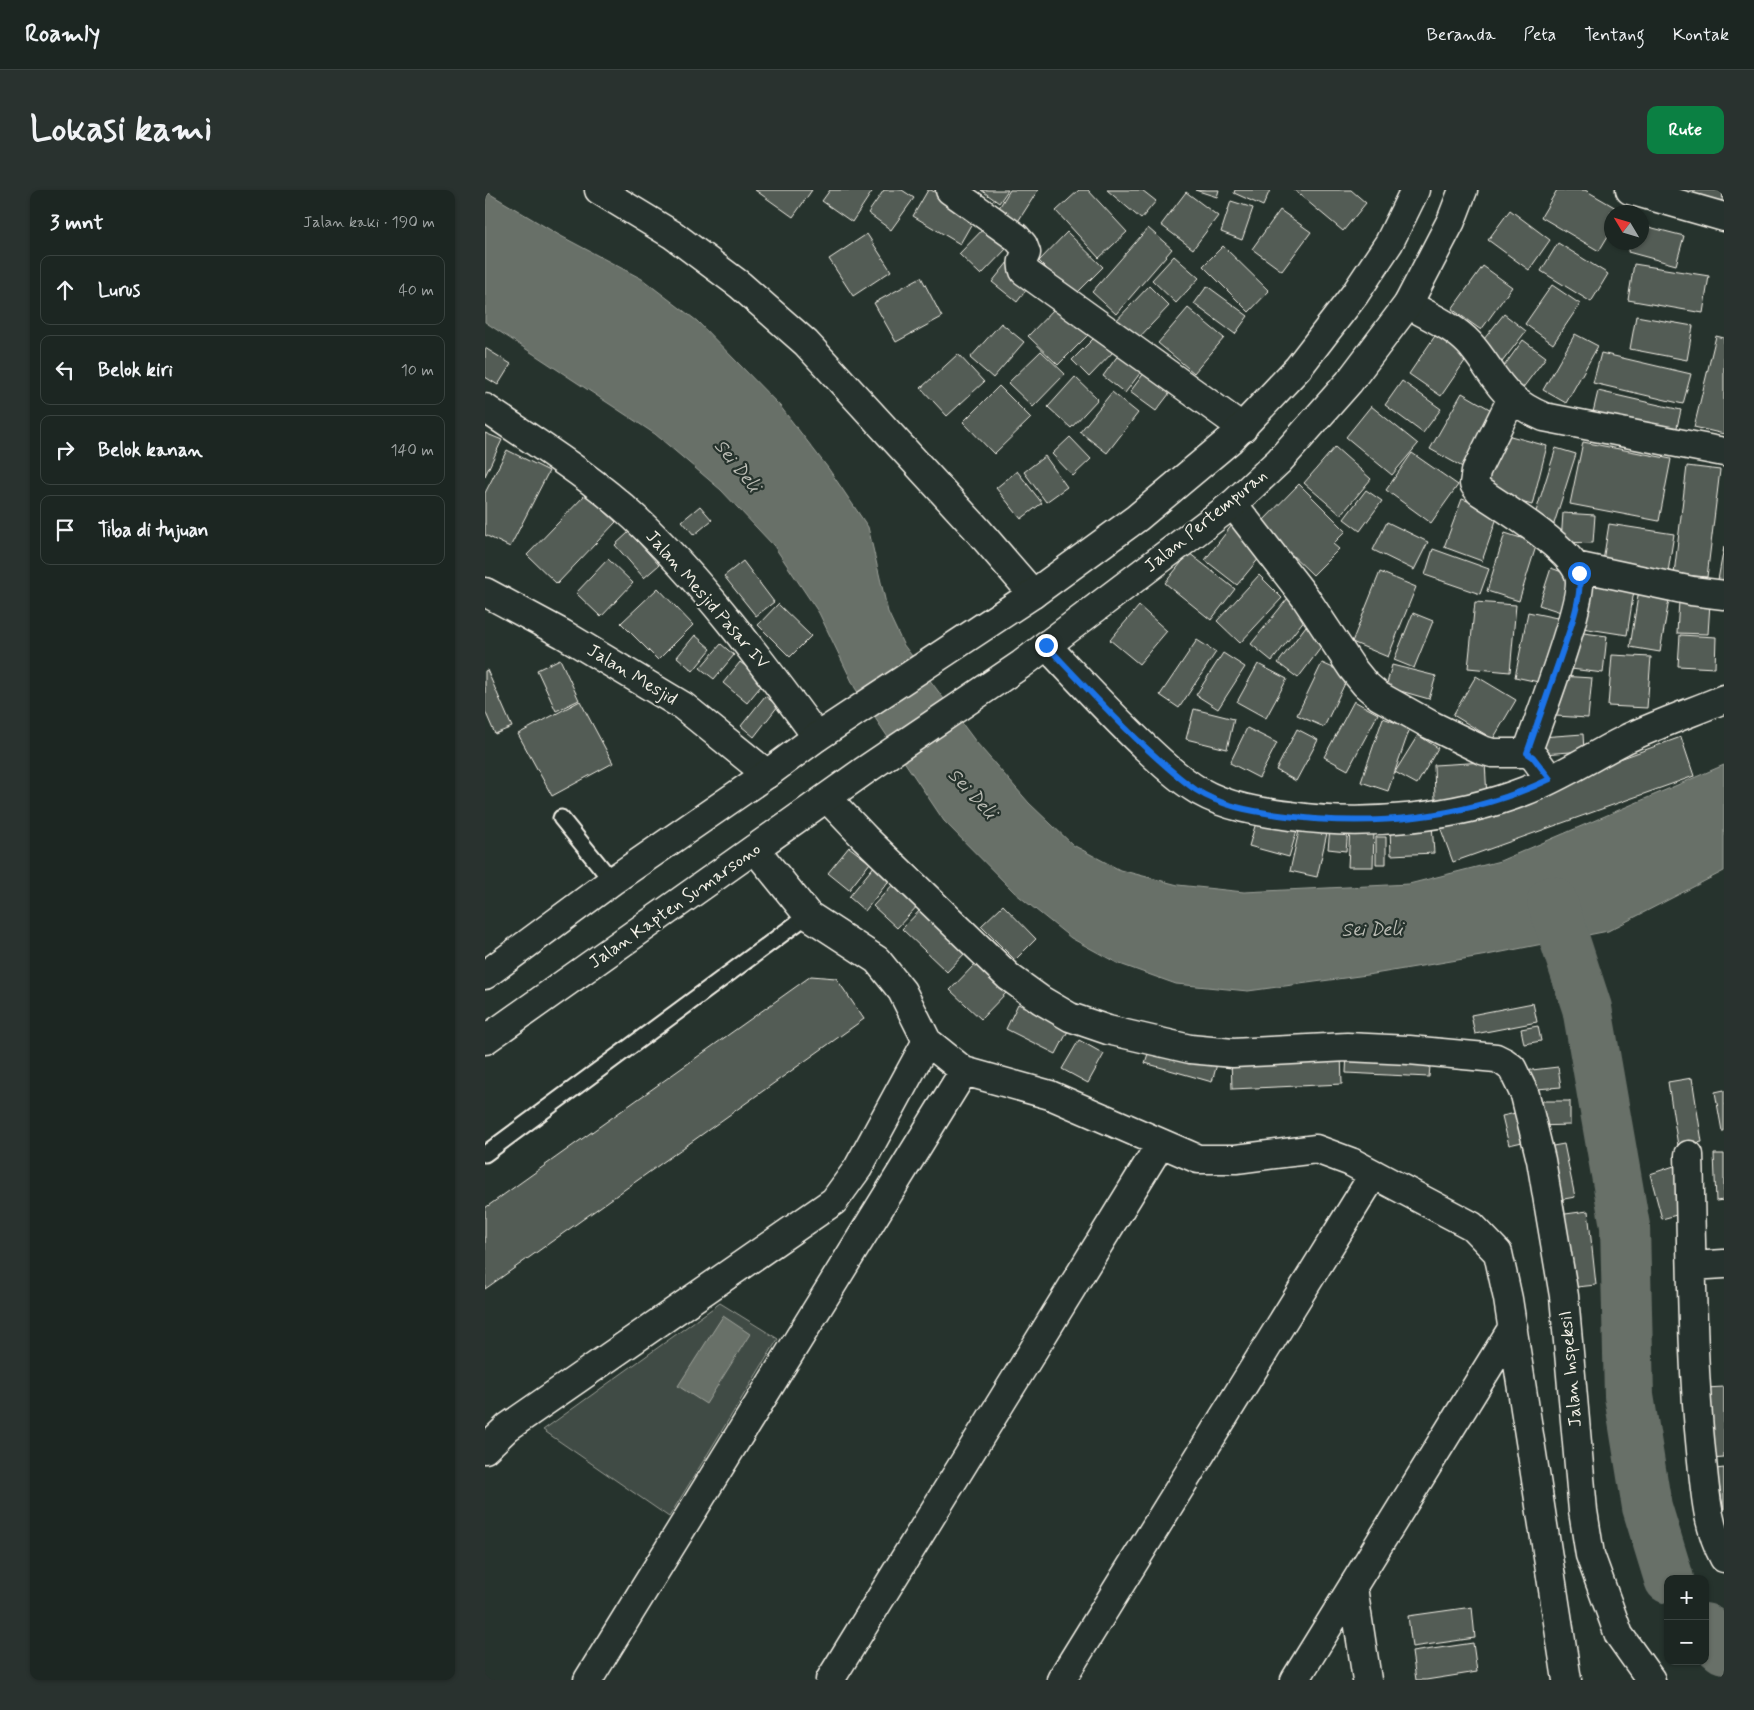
<!DOCTYPE html>
<html lang="id">
<head>
<meta charset="utf-8">
<style>
  body { margin:0; font-family:Mynerve,sans-serif; background:#29322f; color:#f1f3f6 }
  .controls { position:absolute; right:15px; bottom:15px; display:grid; overflow:hidden; border-radius:10px; box-shadow:0 1px 4px #0004 }
  .controls button { width:45px; height:45px; display:grid; place-items:center; padding:0; border:0; border-bottom:1px solid #3a4340; background:#1c2622; color:#f1f3f6; font:25px sans-serif }
  .compass { position:absolute; left:1119px; top:15px; width:45px; height:45px; border-radius:50%; background:#1c2622; box-shadow:0 1px 4px #0004; rotate:308deg }
  .stop { position:absolute; width:15px; height:15px; margin:-11px; border:4px solid #1a73e8; border-radius:50%; background:#fff }
  .stop.end { background:#1a73e8; border-color:#fff; box-shadow:0 1px 5px #0008 }
  .list { margin:0; padding:0; list-style:none }
  h2 { display:flex; justify-content:space-between; align-items:center; height:65px; margin:0; padding:0 20px; font-size:21px }
  h2 small { font-size:16px; font-weight:400; color:#a0a5a5 }
  .list li { display:grid; grid-template-columns:32px 1fr auto; gap:15px; align-items:center; box-sizing:border-box; height:70px; margin:0 10px 10px; padding:0 10px; border:1px solid #3a4340; border-radius:10px }
  .list b { display:block; font-size:19px; white-space:nowrap }
  .list em { font-size:16px; font-style:normal; color:#a0a5a5 }
  .icon { flex:none; width:28px; height:28px; fill:none; stroke:currentColor; stroke-width:2; stroke-linecap:round; stroke-linejoin:round }
  .map { position:relative; flex:none; width:1239px; height:1490px; overflow:hidden; border-radius:10px }
  header { display:flex; align-items:center; gap:30px; box-sizing:border-box; height:70px; padding:0 25px; background:#1c2622; border-bottom:1px solid #3a4340 }
  header strong { font-size:24px }
  nav { display:flex; gap:28px; margin-inline-start:auto; font-size:18px }
  .intro { display:flex; align-items:center; justify-content:space-between; box-sizing:border-box; height:120px; padding:0 30px }
  h1 { margin:0; font-size:35px }
  .button { padding:12px 22px; border-radius:10px; background:#0b8043; color:#fff; font-size:18px; font-weight:700 }
  main { display:flex; gap:30px; padding:0 30px }
  aside { flex:1; background:#1c2622; border-radius:10px; box-shadow:0 1px 4px #0004 }
  .map>svg:first-child { display:block }
</style>
</head>
<body>
<header>
<strong>Roamly</strong>
<nav><a>Beranda</a><a>Peta</a><a>Tentang</a><a>Kontak</a></nav>
</header>
<div class="intro"><h1>Lokasi kami</h1><a class="button">Rute</a></div>
<main>
<aside>
<h2>3 mnt<small>Jalan kaki · 190 m</small></h2>
<ul class="list">
<li><svg class="icon" aria-label="ahead" viewBox="0 0 24 24"><path d="M12 20V5M6 11l6-6 6 6"/></svg><div><b>Lurus</b></div><em>40 m</em></li>
<li><svg class="icon" aria-label="left" viewBox="0 0 24 24"><path d="M17 20v-9H6M10 6l-5 5 5 5"/></svg><div><b>Belok kiri</b></div><em>10 m</em></li>
<li><svg class="icon" aria-label="right" viewBox="0 0 24 24"><path d="M7 20v-9h11M14 6l5 5-5 5"/></svg><div><b>Belok kanan</b></div><em>140 m</em></li>
<li><svg class="icon" aria-label="arrive" viewBox="0 0 24 24"><path d="M6 21V4h12l-3 4 3 4H6"/></svg><div><b>Tiba di tujuan</b></div></li>
</ul>
</aside>
<div class="map">
<svg width="1239" height="1490" viewBox="0 0 1239 1490">
  <rect width="100%" height="100%" fill="#26332d"/>
  <filter id="ink" filterUnits="userSpaceOnUse"><feTurbulence type="fractalNoise" baseFrequency=".02" numOctaves="2"/><feDisplacementMap in="SourceGraphic" scale="10" xChannelSelector="R" yChannelSelector="G"/><feConvolveMatrix kernelMatrix="1 2 1 2 8 2 1 2 1" color-interpolation-filters="sRGB"/></filter>
  <g filter="url(#ink)">
    <path fill="#414b45" stroke="#9a9e96" d="M235,1113L293,1149L184,1327L58,1240Z"/>
    <path fill="#676f68" stroke="#9fa39b" d="M0,1L74,45L157,89L212,131L295,216L343,278L383,337L403,422L418,454L491,552L544,613L588,655L635,680L693,695L759,702L924,694L1015,671L1239,575V681L1123,741L1002,765L889,784L763,801L691,794L632,773L586,748L530,703L459,631L370,498L334,423L289,356L236,300L170,244L0,132Z
      M238,1126L265,1144L221,1214L193,1196Z"/>
    <g fill="none" stroke-linecap="round" stroke-linejoin="round">
      <path stroke="#676f68" stroke-width="50" d="M1067,711L1102,818L1140,1036L1144,1206L1162,1317L1184,1389
        M1220,1438L1233,1454L1239,1459"/>
    </g>
    <path fill="#525c55" stroke="#f4f1e8" d="M270,0H327L308,27Z
      M345,0H388L367,32L337,11Z
      M399,0H417L429,8L406,40L383,23Z
      M443,0H446L491,26L475,54L428,26Z
      M496,0H523L514,13Z
      M525,0H553L532,33L512,21Z
      M594,0H603L642,42L614,68L571,21Z
      M622,0H657L671,11L656,29Z
      M710,0H734L732,7Z
      M750,0H785L778,16L749,3Z
      M809,0H866L881,13L858,41Z
      M1072,0H1100L1138,22H1126V41L1114,61L1056,27Z
      M1205,0H1238L1237,12L1204,7Z
      M701,2L733,26L708,59L676,35Z
      M746,11L768,18L757,50L736,42Z
      M795,20L826,42L797,81L767,59Z
      M1025,20L1065,50L1044,80L1003,50Z
      M503,34L525,55L496,85L474,64Z
      M1156,35L1199,46L1191,75L1143,62L1145,52H1156Z
      M663,38L687,59L631,124L607,102Z
      M582,42L618,77L589,106L554,71Z
      M382,44L406,81L368,106L344,69Z
      M1073,53L1123,84L1106,112L1056,81Z
      M738,56L784,101L764,122L718,76Z
      M689,66L714,88L691,113L667,90Z
      M523,72L548,91L532,112L507,92Z
      M1149,74L1224,86L1218,123L1143,110Z
      M998,76L1027,97L996,140L967,119Z
      M436,87L457,127L411,152L389,113Z
      M1067,95L1095,114L1068,154L1040,134Z
      M664,96L684,116L648,154L627,135Z
      M722,96L763,126L750,144L709,114Z
      M573,115L604,144L573,175L543,146Z
      M703,118L739,148L709,183L673,153Z
      M1019,124L1041,141L1017,172L995,154Z
      M1151,126L1208,136L1202,170L1145,159Z
      M516,133L539,152L508,188L485,168Z
      M614,143L631,159L604,187L587,170Z
      M952,143L984,165L956,206L924,184Z
      M1090,144L1113,156L1081,213L1058,200Z
      M1231,146L1239,148V244L1209,237Z
      M1038,150L1061,167L1037,199L1014,183Z
      M639,157L662,174L640,203L618,186Z
      M0,158L26,174L13,195L0,187Z
      M556,161L580,184L548,217L523,193Z
      M1116,163L1206,184L1198,214L1108,193Z
      M473,164L499,192L462,226L436,198Z
      M665,175L691,195L671,221L645,202Z
      M590,187L613,209L586,238L563,217Z
      M917,191L956,219L938,243L900,215Z
      M514,196L546,228L509,264L478,232Z
      M1113,201L1196,220L1189,250L1106,231Z
      M627,202L653,223L622,263L595,242Z
      M977,203L1015,225L983,280L945,259Z
      M886,216L933,254L907,285L861,247Z
      M1011,242L1062,256L1047,315L996,301Z
      M0,243L17,250L0,286Z
      M585,247L606,269L588,286L567,264Z
      M1098,252L1186,269L1174,331L1085,314Z
      M850,257L886,289L856,325L819,293Z
      M1071,258L1091,264L1068,337L1048,331Z
      M22,260L64,281L25,357L0,345V303Z
      M927,263L973,295L946,333L901,300Z
      M560,266L582,297L561,312L539,282Z
      M1202,276L1235,280L1222,387L1189,384Z
      M532,281L557,313L536,329L511,298Z
      M814,294L861,341L848,354L854,359L828,385L775,334Z
      M881,300L897,311L875,341L859,329Z
      M101,304L131,332L72,394L42,365Z
      M977,309L1014,322L997,371L959,357Z
      M215,316L227,330L209,345L197,331Z
      M1078,323L1110,325L1108,353L1076,352Z
      M902,332L943,352L929,380L888,360Z
      M1124,334L1189,344L1183,382L1118,371Z
      M747,335L780,361L752,395L720,370Z
      M144,342L174,375L159,388L130,355Z
      M1020,343L1052,353L1034,411L1002,401Z
      M1239,357V391L1233,390Z
      M948,359L1004,379L995,404L940,385Z
      M704,363L750,399L726,430L680,393Z
      M123,369L148,393L116,427L91,403Z
      M258,371L289,412L271,426L239,386Z
      M1066,378L1091,387L1079,423L1054,415Z
      M895,382L931,397L903,467L867,452Z
      M774,385L797,408L755,453L732,431Z
      M1105,386L1150,394L1142,445L1097,438Z
      M1155,393L1186,398L1175,462L1145,457Z
      M173,398L208,435L173,470L136,433Z
      M803,408L824,424L787,471L766,454Z
      M1194,411L1225,413L1223,444L1192,443Z
      M990,412L1031,415L1025,482L983,478Z
      M293,414L326,446L305,467L273,435Z
      M654,416L682,441L654,474L625,450Z
      M1043,422L1077,429L1063,494L1030,487Z
      M928,423L948,431L929,478L909,470Z
      M821,436L841,451L813,488L793,473Z
      M1091,442L1122,446L1118,483L1086,479Z
      M210,445L226,459L208,481L192,467Z
      M1195,445L1231,447L1230,478L1193,476Z
      M712,450L731,462L694,518L675,505Z
      M236,454L249,465L229,489L215,478Z
      M738,463L760,477L733,519L711,505Z
      M1127,465L1166,467L1162,518L1123,516Z
      M75,469L94,510L71,521L52,480Z
      M255,472L280,491L262,513L238,493Z
      M837,473L864,485L839,537L812,525Z
      M773,474L802,489L781,528L752,512Z
      M907,475L951,486L944,509L901,497Z
      M2,480L27,537L10,544L0,521V481Z
      M991,486L1031,510L1008,549L968,525Z
      M1075,486L1107,488L1103,528L1071,526Z
      M280,506L293,516L269,547L256,536Z
      M95,511L128,573L67,606L33,544Z
      M869,511L893,524L863,580L839,567Z
      M709,519L749,529L742,559L701,549Z
      M898,528L925,538L903,601L876,592Z
      M762,538L792,553L774,588L745,573Z
      M812,539L833,550L811,591L791,580Z
      M1098,544L1099,561L1058,564L1056,547Z
      M933,545L953,558L932,594L910,582Z
      M1196,547L1209,586L968,672L954,634Z
      M1000,572L1002,607L950,610L949,575Z
      M773,626L813,637L804,667L764,656Z
      M947,634L949,663L906,665L905,637Z
      M815,636L842,643L832,687L805,681Z
      M865,637L889,639L888,677H863Z
      M845,638L863,639L861,661L843,659Z
      M891,647H901V674H891Z
      M364,657L385,673L364,700L343,683Z
      M390,675L406,688L380,721L364,707Z
      M411,691L435,713L412,738L388,716Z
      M518,715L551,749L530,770L496,736Z
      M439,716L483,760L462,782L417,739Z
      M492,772L523,801L496,829L465,800Z
      M326,786L351,788L379,829L0,1099V1018Z
      M1048,813L1052,832L990,844L986,825Z
      M533,814L584,839L571,864L521,839Z
      M1053,836L1056,851L1039,854L1036,839Z
      M594,850L619,864L603,893L577,879Z
      M666,854L732,874L727,892L660,873Z
      M862,862L946,866L944,887L861,883Z
      M856,863L857,894L747,899L746,868Z
      M1073,877L1076,897L1040,900L1038,881Z
      M1207,888L1217,952L1193,956L1183,892Z
      M1239,900V941H1237L1230,902Z
      M1049,911H1085V935L1049,936Z
      M1040,921L1046,950L1024,955L1017,926Z
      M1079,954L1090,1007L1068,1011L1057,958Z
      M1229,964H1239V1010L1231,1011Z
      M1189,976L1202,1022L1177,1029L1165,984Z
      M1103,1021L1111,1095L1082,1098L1073,1025Z
      M1239,1197V1268L1225,1269L1220,1198Z
      M1239,1278V1321L1231,1279Z
      M987,1417L990,1448L927,1457L923,1426Z
      M988,1453L992,1482L941,1490H931L927,1462Z"/>
    <g fill="none" stroke-linecap="round" stroke-linejoin="round">
      <defs>
        <path id="lane" d="M76,628L127,691
          M0,964L323,725"/>
        <path id="street" d="M114,0L188,45L255,95L321,153L491,338L548,404
          M465,0L531,47L538,55L541,63C538,69 536,74 539,81L758,238
          M1145,0L1239,27
          M923,114C943,126 968,136 984,153C1000,170 1009,192 1026,207C1036,216 1047,222 1059,227L1239,262
          M1027,208L991,281L989,294L994,301C1018,317 1082,356 1093,382C1103,403 1052,534 1042,563
          M0,218C51,253 105,286 150,328C219,393 276,471 332,547
          M748,314L820,407L867,478L880,494L894,506L944,534L997,560L1007,563H1042L1049,567L1065,589
          M1090,376L1207,401L1239,405
          M561,455C594,490 626,525 660,557C677,573 694,589 714,601C742,617 774,622 806,626C879,637 971,628 1040,601C1076,587 1109,565 1143,548C1174,534 1207,522 1239,509
          M342,608L380,648L524,787L556,810L585,827L623,840L705,859L748,863L862,857L924,860L1011,868L1019,872L1027,878L1040,905L1056,970L1079,1106L1098,1321L1105,1365L1134,1445L1166,1490
          M270,659L323,725L392,770L417,801L442,851L479,881L565,905L713,969H751L831,959L866,972L987,1036L1013,1063L1023,1109L1082,1490
          M1204,965C1207,1063 1206,1163 1216,1261C1220,1297 1221,1335 1239,1368
          M1207,1076L1239,1074
          M0,1259L23,1237L349,1011L373,978L442,851
          M868,1397L882,1490
          M103,1490L479,881
          M345,1490L676,953
          M576,1490L889,984
          M810,1490L1028,1137"/>
        <path id="secondary" d="M0,402L78,444L198,516L282,584"/>
        <path id="highway" d="M0,785L127,691L282,584L332,547L548,404L652,328L745,250L813,178L870,104L904,53L930,0
          M0,850L379,581L537,474L748,314L794,271L864,192L923,114L966,31L978,0"/>
      </defs>
      <use href="#lane" stroke="#f4f1e8" stroke-width="19"/>
      <use href="#street" stroke="#f4f1e8" stroke-width="31"/>
      <use href="#secondary" stroke="#f4f1e8" stroke-width="31"/>
      <use href="#highway" stroke="#f4f1e8" stroke-width="31"/>
      <use href="#lane" stroke="#26332d" stroke-width="15"/>
      <use href="#street" stroke="#26332d" stroke-width="28"/>
      <use href="#secondary" stroke="#26332d" stroke-width="28"/>
      <use href="#highway" stroke="#26332d" stroke-width="28"/>
    </g>
  </g>
  <g fill="none" stroke-linecap="round" stroke-linejoin="round" filter="url(#ink)">
    <path stroke="#1a73e8" stroke-width="6" d="M561,455C593,489 625,524 659,556C676,572 692,587 711,600C736,616 766,621 794,625C884,638 982,629 1065,589L1048,567L1042,563C1053,532 1064,500 1075,468C1083,444 1098,409 1094,383"/>
  </g>
  <g text-anchor="middle" dominant-baseline="central" stroke-width="4.5" stroke-linejoin="round" paint-order="stroke">
    <g font-size="18" fill="#f4f1e8" stroke="#26332d">
      <text transform="translate(721 331) rotate(-39)">Jalan Pertempuran</text>
      <text transform="translate(222 410) rotate(49)">Jalan Mesjid Pasar IV</text>
      <text transform="translate(147 485) rotate(31)">Jalan Mesjid</text>
      <text transform="translate(190 716) rotate(-35)">Jalan Kapten Sumarsono</text>
      <text transform="translate(1086 1179) rotate(-95)">Jalan InspeksiI</text>
    </g>
    <g font-size="19" font-style="italic" fill="#bcbdb5" stroke="#26332d">
      <text transform="translate(252 276) rotate(51)">Sei Deli</text>
      <text transform="translate(487 604) rotate(47)">Sei Deli</text>
      <text transform="translate(887 740) rotate(-1)">Sei Deli</text>
    </g>
  </g>
</svg>
<div class="controls">
<button>+</button>
<button>−</button>
</div>
<svg class="compass" viewBox="-18 -18 36 36"><path d="M0-13l5 13h-10z" fill="#e53935"/><path d="M0 13l5-13h-10z" fill="#a0a5a5"/></svg>
<div class="stop" style="left:1094px;top:383px"></div>
<div class="stop end" style="left:561px;top:455px"></div>
</div>
</main>
</body>
</html>
